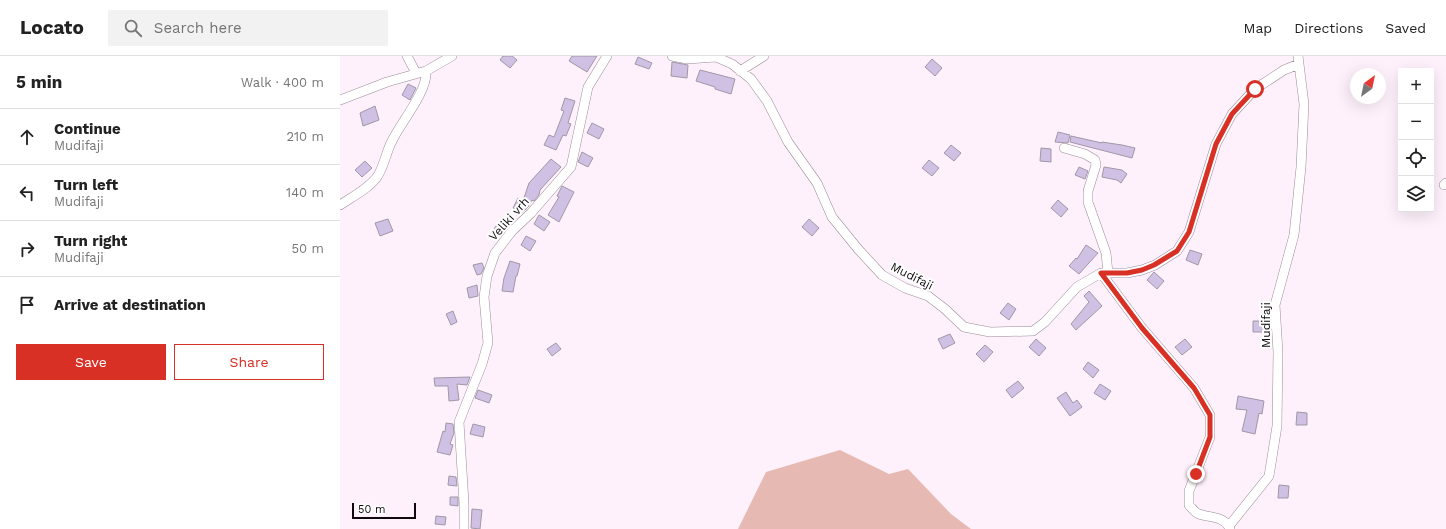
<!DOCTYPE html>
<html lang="en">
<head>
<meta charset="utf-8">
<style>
  body { margin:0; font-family:"Work Sans",sans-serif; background:#f2f2f2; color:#222 }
  .controls { position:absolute; right:12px; top:12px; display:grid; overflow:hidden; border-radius:0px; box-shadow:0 4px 16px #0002 }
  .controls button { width:36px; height:36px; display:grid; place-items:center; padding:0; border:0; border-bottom:1px solid #e0e0e0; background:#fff; color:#222; font:20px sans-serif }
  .compass { position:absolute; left:1010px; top:12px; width:36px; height:36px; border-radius:50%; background:#fff; box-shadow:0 4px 16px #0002; rotate:33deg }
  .scale { position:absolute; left:12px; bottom:10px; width:64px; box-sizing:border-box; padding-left:4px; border:2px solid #0f090d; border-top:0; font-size:11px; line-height:14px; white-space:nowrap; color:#0f090d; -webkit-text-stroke:3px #fff; paint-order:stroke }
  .stop { position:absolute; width:12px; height:12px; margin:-9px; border:3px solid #d93025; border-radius:50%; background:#fff }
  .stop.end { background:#d93025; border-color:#fff; box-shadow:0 1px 4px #0008 }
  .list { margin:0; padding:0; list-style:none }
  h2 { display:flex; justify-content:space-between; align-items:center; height:52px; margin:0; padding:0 16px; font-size:17px }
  h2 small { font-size:13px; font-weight:400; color:#767676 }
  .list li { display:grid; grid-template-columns:26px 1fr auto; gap:12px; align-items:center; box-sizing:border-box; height:56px; padding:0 16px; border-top:1px solid #e0e0e0 }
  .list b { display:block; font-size:15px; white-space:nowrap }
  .list p { margin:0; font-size:13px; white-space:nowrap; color:#767676 }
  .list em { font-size:13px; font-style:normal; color:#767676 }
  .actions { display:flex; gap:8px; padding:12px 16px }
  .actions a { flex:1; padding:9px 0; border:1px solid #d93025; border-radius:0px; text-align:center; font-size:14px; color:#d93025 }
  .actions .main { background:#d93025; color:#fff }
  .icon { flex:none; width:22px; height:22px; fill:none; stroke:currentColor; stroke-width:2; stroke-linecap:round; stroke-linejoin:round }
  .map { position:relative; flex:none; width:1106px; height:473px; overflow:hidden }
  header { display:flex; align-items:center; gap:24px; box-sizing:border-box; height:56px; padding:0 20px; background:#fff; border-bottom:1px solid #e0e0e0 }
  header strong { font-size:19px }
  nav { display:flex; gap:22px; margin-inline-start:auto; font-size:14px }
  .search { width:280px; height:36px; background:#f2f2f2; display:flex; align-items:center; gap:10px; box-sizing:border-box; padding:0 14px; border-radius:0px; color:#767676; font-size:15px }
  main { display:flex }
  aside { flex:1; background:#fff }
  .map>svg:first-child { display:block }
</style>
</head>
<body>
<header>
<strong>Locato</strong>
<div class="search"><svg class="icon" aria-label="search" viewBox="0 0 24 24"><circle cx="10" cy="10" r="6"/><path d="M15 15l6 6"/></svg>Search here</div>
<nav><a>Map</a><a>Directions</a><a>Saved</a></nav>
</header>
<main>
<aside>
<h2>5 min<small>Walk · 400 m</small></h2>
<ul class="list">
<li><svg class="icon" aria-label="ahead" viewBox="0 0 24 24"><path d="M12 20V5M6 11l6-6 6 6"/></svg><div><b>Continue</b><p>Mudifaji</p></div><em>210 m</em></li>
<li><svg class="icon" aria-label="left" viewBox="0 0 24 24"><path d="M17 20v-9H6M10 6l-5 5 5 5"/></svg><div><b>Turn left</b><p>Mudifaji</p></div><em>140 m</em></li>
<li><svg class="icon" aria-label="right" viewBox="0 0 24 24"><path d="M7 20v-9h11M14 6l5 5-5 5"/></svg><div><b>Turn right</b><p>Mudifaji</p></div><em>50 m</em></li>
<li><svg class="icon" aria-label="arrive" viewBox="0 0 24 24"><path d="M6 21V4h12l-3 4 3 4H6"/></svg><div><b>Arrive at destination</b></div></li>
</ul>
<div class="actions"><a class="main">Save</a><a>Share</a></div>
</aside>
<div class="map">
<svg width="1106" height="473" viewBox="0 0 1106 473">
  <rect width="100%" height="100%" fill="#fef1fb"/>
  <path fill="#e6bab3" d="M500,394L549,418L568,413L611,458L631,473H398L426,416Z"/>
  <path fill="#d0c0e3" stroke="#9f98a8" d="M163,0H172L177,4L170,12L160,4Z
    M232,0H257L247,16L229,5Z
    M298,1L312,7L309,13L295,8Z
    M592,3L602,12L595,20L585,11Z
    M332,6L348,9L347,22L331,20Z
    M360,14L395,23L391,38L375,33V31L356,25Z
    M68,28L76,32L70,44L62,39Z
    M225,42L235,45L228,67L231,68L226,80L223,79L216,94L204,89L209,79L214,81L224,55L221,54Z
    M35,50L39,64L23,70L20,57Z
    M252,67L264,73L259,83L247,77Z
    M718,76L730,79L728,87L715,86Z
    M731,80L762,87V86L782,89L795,92L792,102L730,86Z
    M611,89L621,97L614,105L604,97Z
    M701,92L711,93V106L700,105Z
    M242,96L253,102L248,111L238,106Z
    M211,103L221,111L200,134L199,139L194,145L192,144L188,151L183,156L173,152L178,142L183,145L189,127Z
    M589,104L599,112L592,120L582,112Z
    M25,105L32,112L22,121L15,114Z
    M739,111L748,115L745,123L735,119Z
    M764,111L782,114L787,118L781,127L777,124L762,121Z
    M222,130L234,136L219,166L208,159L219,141L217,140Z
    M718,144L728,153L721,161L711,152Z
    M199,159L210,166L204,175L194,168Z
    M48,163L53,175L40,180L35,167Z
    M469,163L479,172L472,180L462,171Z
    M160,164L168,169L162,178L154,173Z
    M186,180L196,185L190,195L181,189Z
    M746,189L758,197L739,218L729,210L736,202L737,203Z
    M850,194L862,198L858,209L846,204Z
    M170,205L180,208L177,220H176L173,236L162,235L164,222Z
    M142,207L144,212L141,218L137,219L133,209Z
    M814,216L824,225L817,233L807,224Z
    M137,229L138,240L129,242L127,232Z
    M749,235L762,250L736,274L731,268L749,246L744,240Z
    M668,247L676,253L669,264L660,257Z
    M113,255L117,266L111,269L106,258Z
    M913,265H926V276H913Z
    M610,278L615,287L603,293L598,283Z
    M696,283L706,292L699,300L689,291Z
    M845,283L852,291L842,299L835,291Z
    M216,287L221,293L212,300L207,293Z
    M645,289L653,296L644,306L636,298Z
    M748,306L759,314L753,322L743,313Z
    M130,321L127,329L117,328L119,344L109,345L108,330H95L94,322Z
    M678,325L684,332L672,342L666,334Z
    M760,328L771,335L765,344L754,337Z
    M138,334L152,339L149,347L135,342Z
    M726,336L733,347L737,344L742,351L730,360L717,342Z
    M898,340L924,345L922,358L919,357L915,378L902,375L907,354L896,353Z
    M957,356L967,357V369H956Z
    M106,367L113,368L114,377L110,388L113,389L110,399L97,396L103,375L105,376Z
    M133,368L145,371L143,381L130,378Z
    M109,420L116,421L117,430L108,429Z
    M939,429L949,430L948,442H938Z
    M110,441H118V450L110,449Z
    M132,453L142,454L140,473L131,472Z
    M96,460L106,461L105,469L95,468Z"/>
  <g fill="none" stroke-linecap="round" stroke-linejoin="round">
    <defs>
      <path id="minor" d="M67,0L76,17
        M332,0L347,3L376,1L392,8L411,23L427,45L448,86L477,127L492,161L518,193L542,219L565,232L588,240L605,253L624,271L650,276L693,275L705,266L737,231L761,217H787L802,214L815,209L837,195L849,176L876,88L892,58L915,33L944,14L959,8
        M400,15L424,0
        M0,44L47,26L86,15L112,0
        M724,92L745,98L755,104L756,109L748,135V146L766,197L768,217
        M1104,129L1106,127
        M0,149C12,141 28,133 37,121C44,111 46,96 52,85C61,66 88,35 86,15
        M761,217L802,272L854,332L870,359V381L849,435V449C852,452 855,457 859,458C870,462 885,460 890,473
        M889,470L929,420L937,370L938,296L935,249L954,179L961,111L964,48L958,0
        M124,473V447L119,366L142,308L148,287L144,241L147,220L155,197L172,175L191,157L231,111L248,31L267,0"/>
    </defs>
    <use href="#minor" stroke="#9a8b97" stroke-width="10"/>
    <use href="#minor" stroke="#fff" stroke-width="9"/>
  </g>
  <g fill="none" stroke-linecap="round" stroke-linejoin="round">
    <path stroke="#d93025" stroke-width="5" d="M856,418L870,381V359L854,332L802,272L761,217H787L802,214L814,209L837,195L849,176L876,88L892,58L915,33"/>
  </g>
  <g text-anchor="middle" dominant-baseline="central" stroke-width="4" stroke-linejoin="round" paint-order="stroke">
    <g font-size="12" fill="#0f090d" stroke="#fff">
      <text transform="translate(169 163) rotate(-48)">Veliki vrh</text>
      <text transform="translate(572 220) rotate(27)">Mudifaji</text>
      <text transform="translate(926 269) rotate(-90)">Mudifaji</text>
    </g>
  </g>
</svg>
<div class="controls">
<button>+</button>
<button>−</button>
<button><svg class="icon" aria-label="locate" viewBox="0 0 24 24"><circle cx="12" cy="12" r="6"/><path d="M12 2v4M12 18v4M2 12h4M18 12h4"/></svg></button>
<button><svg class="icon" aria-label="layers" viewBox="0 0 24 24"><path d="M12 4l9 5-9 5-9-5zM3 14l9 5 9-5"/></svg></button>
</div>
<svg class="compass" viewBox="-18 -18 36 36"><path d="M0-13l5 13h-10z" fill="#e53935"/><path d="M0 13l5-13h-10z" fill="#767676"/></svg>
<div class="scale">50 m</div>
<div class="stop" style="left:915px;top:33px"></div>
<div class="stop end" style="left:856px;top:418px"></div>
</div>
</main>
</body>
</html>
